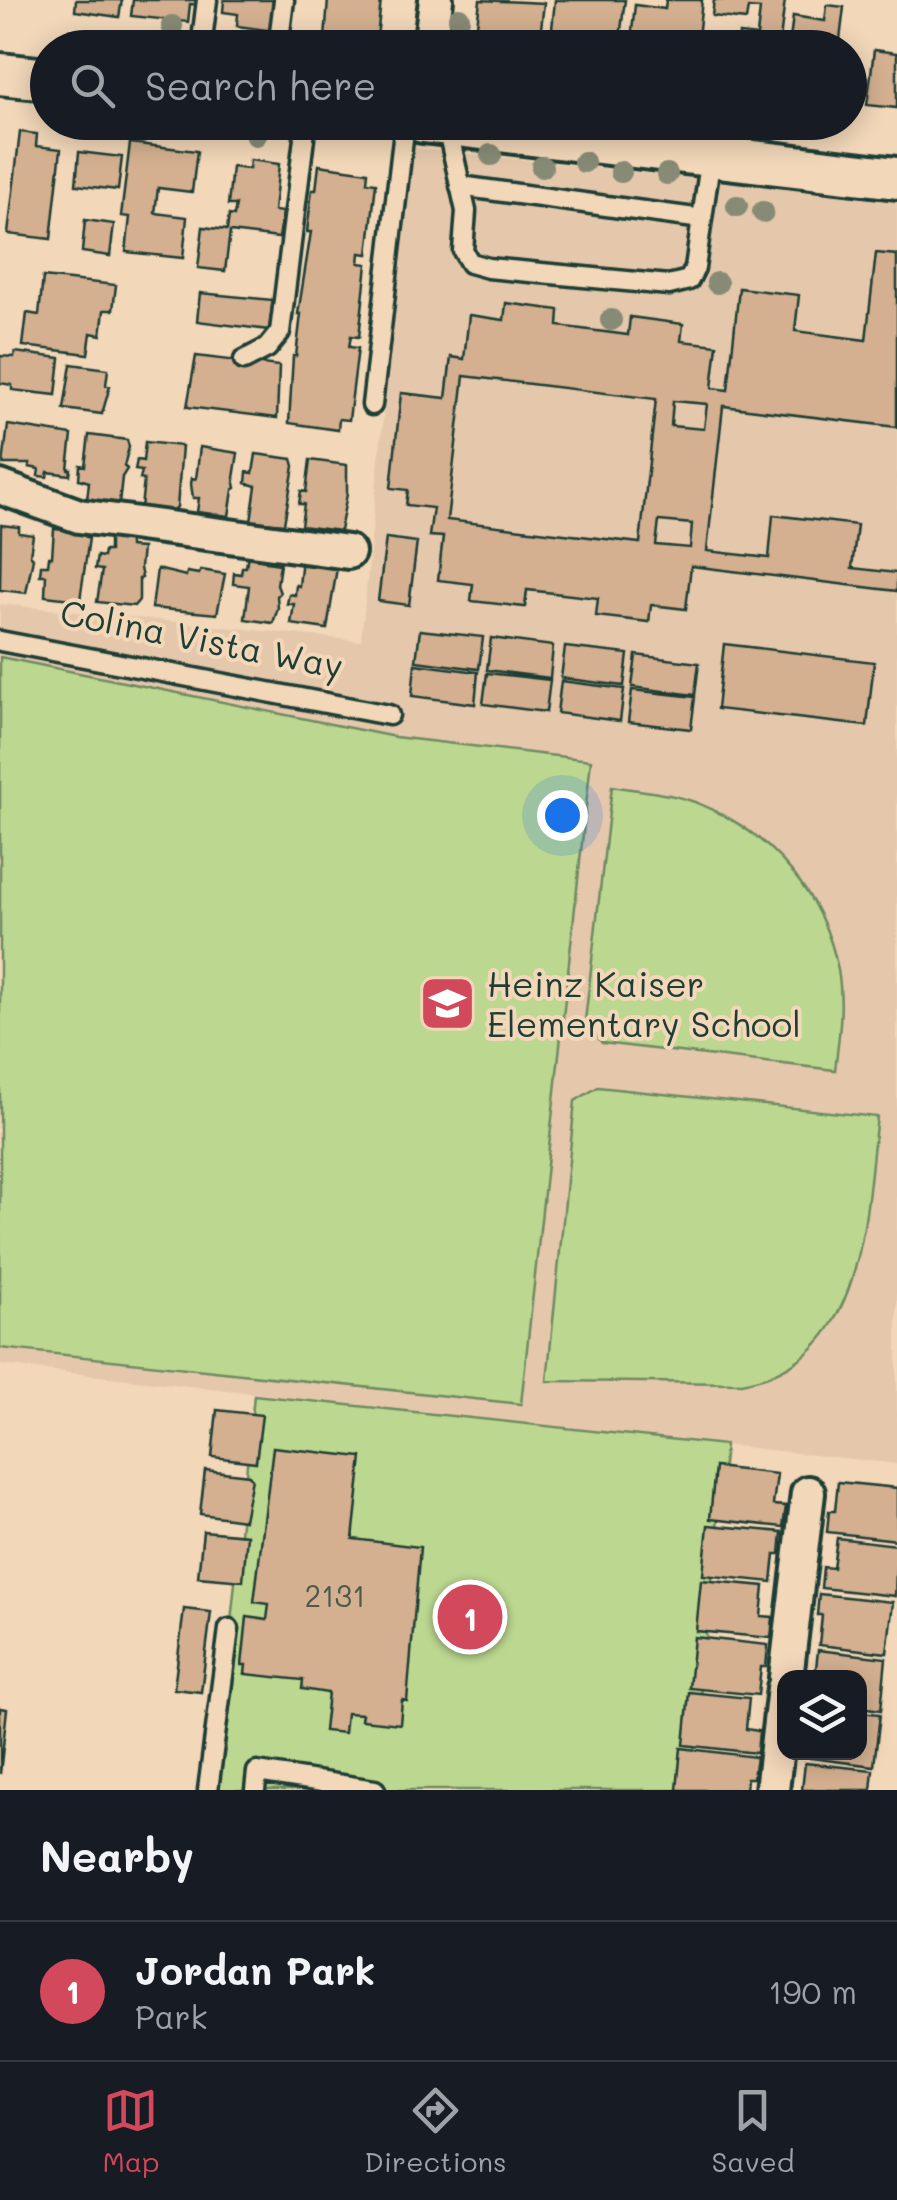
<!DOCTYPE html>
<html lang="en">
<head>
<meta charset="utf-8">
<style>
  body { margin:0; font-family:Mali,sans-serif; background:#242831; color:#f1f3f6 }
  .controls { position:absolute; right:30px; bottom:30px; display:grid; overflow:hidden; border-radius:20px; box-shadow:0 5px 25px #0003 }
  .controls button { width:90px; height:90px; display:grid; place-items:center; padding:0; border:0; border-bottom:2px solid #363941; background:#171b24; color:#f1f3f6; font:50px sans-serif }
  .you { position:absolute; left:562px; top:815px; width:35px; height:35px; margin:-25px; border:8px solid #fff; border-radius:50%; background:#1a73e8; box-shadow:0 0 0 15px #1a73e833 }
  .badge { display:grid; place-items:center; width:65px; height:65px; border-radius:50%; background:#d1495b; color:#fff; font-size:32px; font-weight:700 }
  .pin { position:absolute; translate:-50% -50%; border:5px solid #fff; box-shadow:0 2px 10px #0006 }
  .list { margin:0; padding:0; list-style:none }
  h2 { display:flex; justify-content:space-between; align-items:center; height:130px; margin:0; padding:0 40px; font-size:42px }
  h2 small { font-size:32px; font-weight:400; color:#9ea1a6 }
  .list li { display:grid; grid-template-columns:65px 1fr auto; gap:30px; align-items:center; box-sizing:border-box; height:140px; padding:0 40px; border-top:2px solid #363941 }
  .list b { display:block; font-size:38px; white-space:nowrap }
  .list p { margin:0; font-size:32px; white-space:nowrap; color:#9ea1a6 }
  .list em { font-size:32px; font-style:normal; color:#9ea1a6 }
  .icon { flex:none; width:55px; height:55px; fill:none; stroke:currentColor; stroke-width:2; stroke-linecap:round; stroke-linejoin:round }
  .map { position:relative; flex:none; width:897px; height:1790px; overflow:hidden }
  .search { position:absolute; background:#171b24; box-shadow:0 5px 25px #0003; left:30px; right:30px; top:30px; height:110px; display:flex; align-items:center; gap:25px; box-sizing:border-box; padding:0 35px; border-radius:55px; color:#9ea1a6; font-size:38px }
  .sheet { height:270px; background:#171b24 }
  nav { display:flex; justify-content:space-around; align-items:center; box-sizing:border-box; height:140px; border-top:2px solid #363941; background:#171b24; font-size:28px; color:#9ea1a6 }
  nav a { display:grid; justify-items:center; gap:5px }
  nav .on { color:#d1495b }
  .map>svg:first-child { display:block }
</style>
</head>
<body>
<div class="map">
<svg width="897" height="1790" viewBox="0 0 897 1790">
  <rect width="100%" height="100%" fill="#f2d7b9"/>
  <filter id="ink" filterUnits="userSpaceOnUse"><feTurbulence type="fractalNoise" baseFrequency=".01" numOctaves="2"/><feDisplacementMap in="SourceGraphic" scale="20" xChannelSelector="R" yChannelSelector="G"/><feConvolveMatrix kernelMatrix="1 2 1 2 8 2 1 2 1" color-interpolation-filters="sRGB"/></filter>
  <g filter="url(#ink)">
    <path fill="#e5c8ab" d="M410,148L897,200V1464L0,1365V604L361,641Z"/>
    <path fill="#bcd890" stroke="#6e8a62" stroke-width="2.5" d="M0,657L395,737L591,760L521,1404L0,1348Z
      M612,786C641,791 675,793 702,805C772,834 824,896 838,970C844,1004 839,1037 835,1070L602,1043L585,1021Z
      M598,1087L877,1117C864,1217 868,1362 741,1383L547,1381L575,1101Z
      M254,1395L725,1445L691,1790H214Z"/>
    <path fill="#d4b090" stroke="#1f3d34" stroke-width="2.5" fill-rule="evenodd" d="M76,0H122L119,17L75,11Z
      M133,0H202L201,5L190,4L188,22L131,16Z
      M224,0H275L274,31L237,26L238,14L223,12Z
      M328,0H381L376,48L325,39Z
      M480,0L544,3L540,37L544,38L543,48H497L475,42Z
      M555,0H625L619,45L584,41L583,48H550Z
      M666,0H702L697,48H630L635,5L665,9Z
      M714,0H785L779,48H731L732,43L738,44L739,34L757,36L760,9L748,8L746,20L712,16Z
      M827,5L844,7L839,48H789L793,16L825,21Z
      M874,50L897,53V108L867,105Z
      M20,132L37,134L36,146L61,149L51,239L8,234Z
      M130,143L197,151L192,192L158,188L155,213L187,217L183,258L126,252L130,217L121,216Z
      M79,152L122,157L118,190L76,185Z
      M250,160L279,164L274,211L283,212L279,238L230,232L225,271L198,268L203,227L227,230L229,215L234,216L236,205H228L232,167L249,169Z
      M319,165L368,172L367,182L376,183L368,254L360,253L359,263L367,264L359,337L351,336L349,347L358,348L349,420L339,419L338,430L289,423L293,356H296L301,314H298L311,232H307L312,190H316Z
      M85,220L114,224L110,256L82,252Z
      M876,253L897,255V427L723,406L707,551L769,558L773,515L857,525L852,568L897,573V591L691,566L686,609L651,605L649,622L596,616L598,598L527,590L525,607L471,601L473,584L438,580L443,537L429,536L433,508L406,505L408,490L391,488L401,393L446,398L451,357L464,359L469,315L504,320L506,303L559,310L558,326L628,335L630,317L683,324L681,341L717,345L712,388L728,390L739,288L799,295L795,331L866,340ZM464,376L656,399L640,543L447,520ZM673,401L707,404L704,429L671,426ZM659,521L692,524L690,548L656,545Z
      M43,277L116,285L113,310H104L101,335L91,333L88,354L23,346L27,313L39,315Z
      M200,293L273,300L269,330L197,321Z
      M15,352L60,358L56,395L12,390V385L0,383V356L14,357Z
      M196,356L279,366L277,418L187,407Z
      M71,364L108,369L106,385L110,386L102,414L64,409Z
      M8,425L72,435L68,469H71L70,475L48,472L47,477L38,476L39,469L29,467L30,464H3Z
      M89,435L127,440L129,447L124,466L127,469L122,477L119,504L87,500L89,482L79,479L80,465L85,466Z
      M145,442L182,446L177,507L174,510L141,508L144,480L140,479L142,471L135,470L137,460L143,461Z
      M200,447L238,453L234,478L236,488L233,490L229,516L197,512L199,498H193L191,484L192,478L196,479Z
      M256,454L292,459L294,466L284,524L251,521L256,486L246,483L247,472L253,473Z
      M310,460L347,465V494L340,531L301,526L304,504H299L301,491L306,492Z
      M1,525L19,527V533L33,535L30,555L33,558L26,593L0,590Z
      M54,529L74,531L89,538L80,600L45,596L46,575H40L41,565H48L49,557H52Z
      M109,538L129,540V547L142,548L140,568L142,578L139,579V600L134,606L97,602L102,570L95,569L97,556L103,557L104,551H109Z
      M386,538L417,542L409,605L378,601Z
      M248,554L267,557L266,562L280,564L277,585L280,593L277,596L278,608L273,623L245,619L249,586L233,584L234,573L241,574L242,567H246Z
      M302,558L335,564L337,568L327,629L291,624L294,604H287L289,594L295,595L296,585L299,586Z
      M157,569L186,576L187,572L199,574L201,570L225,574L217,614L152,608Z
      M420,630L483,637L479,669L416,661Z
      M491,638L553,646L550,678L487,670Z
      M724,644L874,662L867,726L717,709Z
      M565,647L628,654L624,686L561,678Z
      M636,655L699,663L695,695L632,687Z
      M415,664L478,672L475,704L412,696Z
      M487,673L550,680L546,712L483,704Z
      M561,681L624,689L620,721L557,713Z
      M632,690L695,697L691,729L628,722Z
      M217,1410L262,1415L256,1462L212,1457Z
      M273,1447L362,1457L353,1539L420,1547L407,1701L402,1700L400,1724L361,1720L362,1714L346,1713L344,1733L324,1731L328,1693L302,1689L303,1680L245,1674L246,1665H242L247,1617L267,1620L269,1604L254,1602Z
      M715,1467L777,1474L773,1505L786,1506L783,1527L710,1519Z
      M205,1470L249,1475L252,1479L244,1520L200,1514Z
      M838,1482L897,1488V1540L827,1532L829,1511H835Z
      M708,1525L782,1532L780,1554H775L772,1582L703,1575Z
      M203,1531L247,1535L243,1581L198,1577Z
      M837,1538L897,1545L895,1596L821,1588L823,1567L833,1568Z
      M701,1580L764,1586L761,1616L773,1617L771,1638L696,1631Z
      M819,1594L893,1602L887,1653L819,1645L822,1615H817Z
      M184,1609L211,1612L201,1692L174,1689Z
      M694,1637L768,1645L766,1667H761L758,1695L689,1688Z
      M818,1650L886,1658L881,1710L860,1707V1678H815Z
      M689,1692L749,1698L746,1729L759,1731L757,1753L684,1745Z
      M0,1708L7,1709L0,1774Z
      M860,1712L880,1714L874,1766L810,1758L811,1752H860Z
      M681,1748L756,1757L753,1778H747L746,1790H677Z
      M805,1763L873,1770L871,1790H802Z"/>
    <g fill="none" stroke-linecap="round" stroke-linejoin="round">
      <defs>
        <path id="service" d="M201,48L207,0
          M278,48L284,0
          M447,126L466,211L463,251L470,263L488,268L669,285L689,280L695,268L711,156
          M460,186L702,219
          M244,360L267,348L280,332L306,122
          M372,405L405,122
          M0,641L389,715
          M208,1790L229,1629
          M255,1790L257,1772L375,1790"/>
        <path id="minor" d="M430,48L436,0
          M0,487L79,516L348,552
          M786,1678L808,1493
          M772,1790L784,1688"/>
        <path id="tertiary" d="M0,74L48,79
          M423,122L897,178"/>
      </defs>
      <use href="#service" stroke="#1f3d34" stroke-width="25"/>
      <use href="#minor" stroke="#1f3d34" stroke-width="40"/>
      <use href="#tertiary" stroke="#1f3d34" stroke-width="48"/>
      <use href="#service" stroke="#f2d7b9" stroke-width="18"/>
      <use href="#minor" stroke="#f2d7b9" stroke-width="32"/>
      <use href="#tertiary" stroke="#f2d7b9" stroke-width="40"/>
    </g>
    <g fill="#878b75">
      <circle cx="459" cy="18" r="11"/>
      <circle cx="172" cy="26" r="11"/>
      <circle cx="256" cy="135" r="11"/>
      <circle cx="491" cy="155" r="11"/>
      <circle cx="584" cy="162" r="11"/>
      <circle cx="542" cy="167" r="11"/>
      <circle cx="621" cy="172" r="11"/>
      <circle cx="667" cy="174" r="11"/>
      <circle cx="737" cy="206" r="11"/>
      <circle cx="763" cy="212" r="11"/>
      <circle cx="717" cy="283" r="11"/>
      <circle cx="611" cy="320" r="11"/>
    </g>
  </g>
  <defs>
    <symbol id="school-square" viewBox="-11 -11 22 22"><rect x="-9" y="-9" width="18" height="18" rx="4" fill="#d1495b" stroke="#f2d7b9"/><path d="M0-5L7-2L0 1L-7-2ZM-4 1L0 2.5L4 1V4Q0 6-4 4Z" fill="#fff"/></symbol>
  </defs>
  <g fill-rule="evenodd">
    <use href="#school-square" x="416" y="972" width="63" height="63"/>
  </g>
  <g text-anchor="middle" dominant-baseline="central" stroke-width="8" stroke-linejoin="round" paint-order="stroke">
    <g font-size="30" fill="#4c5a4b">
      <text x="335" y="1595">2131</text>
    </g>
    <g font-size="35" fill="#1f3d34" stroke="#f2d7b9">
      <text transform="translate(202 638) rotate(11)">Colina Vista Way</text>
    </g>
    <g font-size="35" fill="#1f3d34" stroke="#f2d7b9" text-anchor="start">
      <text x="487" y="983">Heinz Kaiser<tspan x="487" dy="40">Elementary School</tspan></text>
    </g>
  </g>
</svg>
<div class="controls">
<button><svg class="icon" aria-label="layers" viewBox="0 0 24 24"><path d="M12 4l9 5-9 5-9-5zM3 14l9 5 9-5"/></svg></button>
</div>
<div class="you"></div>
<div class="pin badge" style="left:470px;top:1617px">1</div>
<div class="search"><svg class="icon" aria-label="search" viewBox="0 0 24 24"><circle cx="10" cy="10" r="6"/><path d="M15 15l6 6"/></svg>Search here</div>
</div>
<section class="sheet">
<h2>Nearby<small></small></h2>
<ul class="list">
<li><span class="badge">1</span><div><b>Jordan Park</b><p>Park</p></div><em>190 m</em></li>
</ul>
</section>
<nav>
<a class="on"><svg class="icon" aria-label="map" viewBox="0 0 24 24"><path d="M3 6l6-2 6 2 6-2v14l-6 2-6-2-6 2zM9 4v14M15 6v14"/></svg>Map</a>
<a><svg class="icon" aria-label="directions" viewBox="0 0 24 24"><path d="M12 3l9 9-9 9-9-9zM9 14v-3h6M13 9l2 2-2 2"/></svg>Directions</a>
<a><svg class="icon" aria-label="saved" viewBox="0 0 24 24"><path d="M7 4h10v16l-5-4-5 4z"/></svg>Saved</a>
</nav>
</body>
</html>
